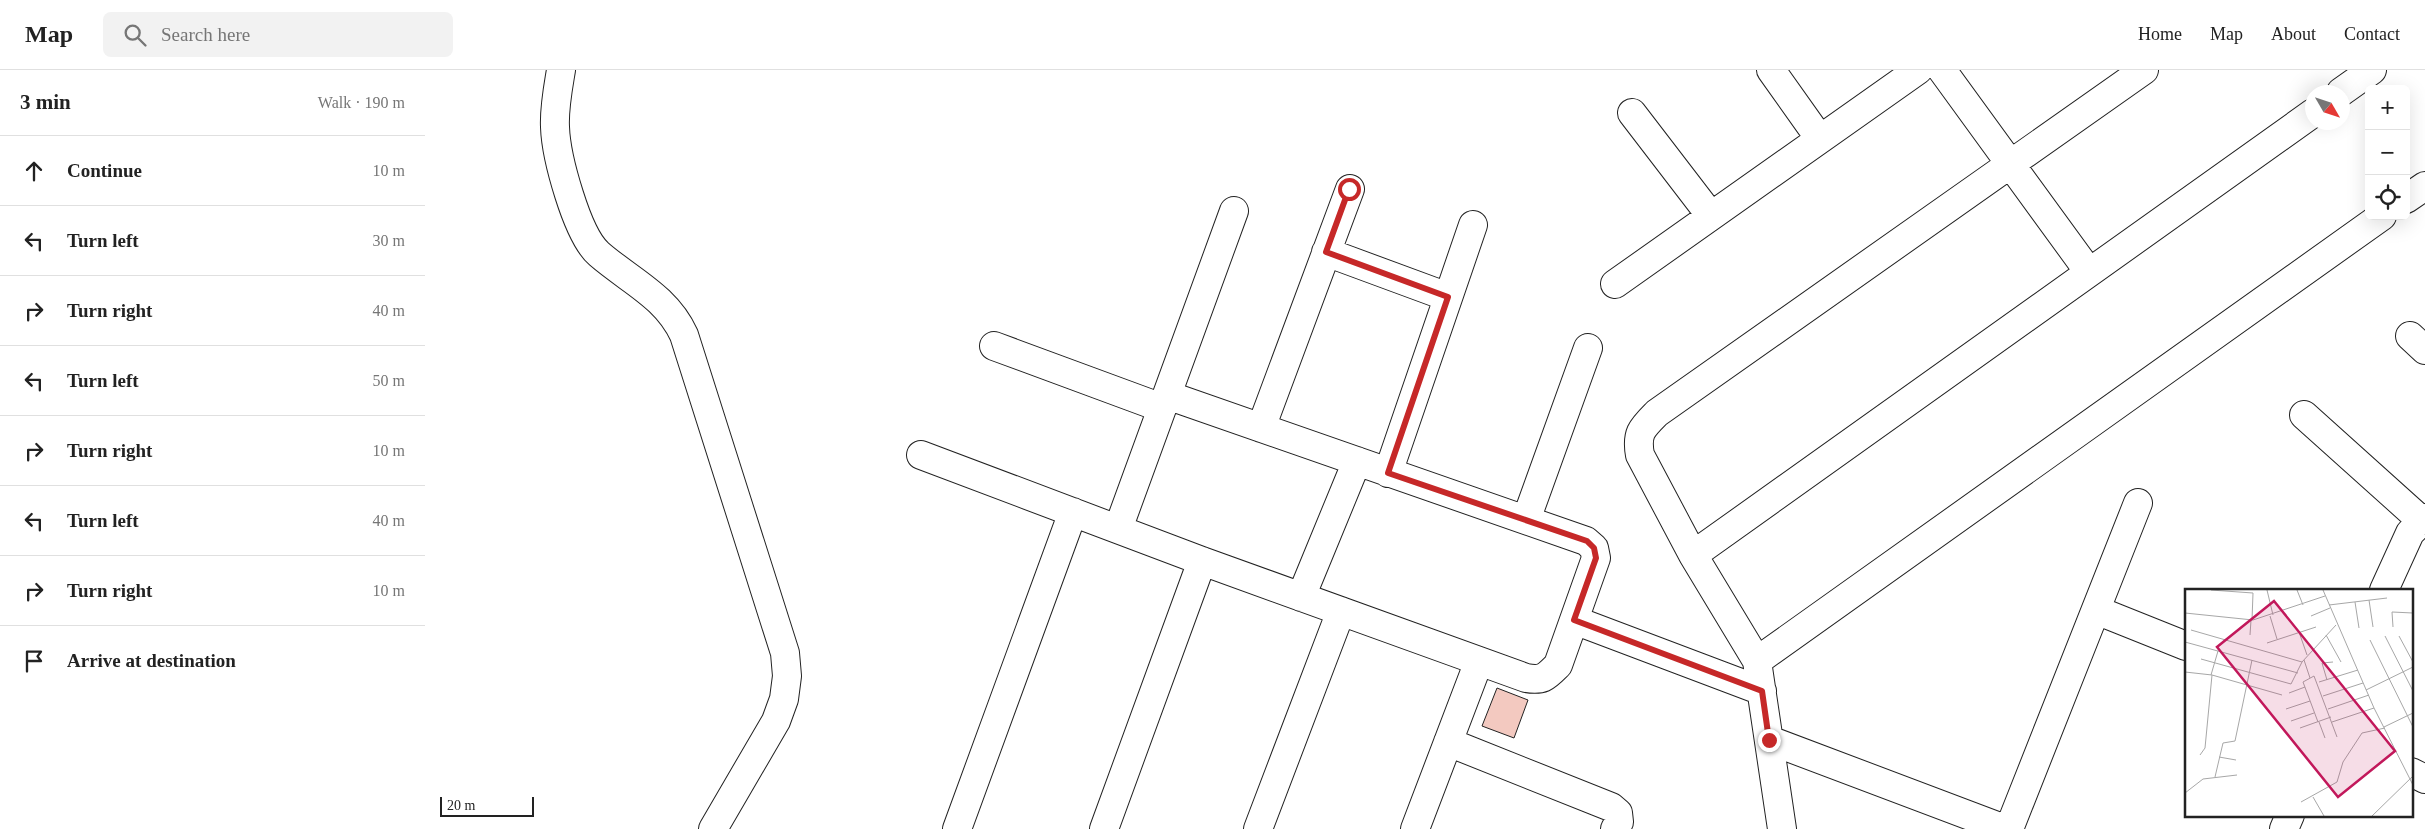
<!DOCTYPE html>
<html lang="en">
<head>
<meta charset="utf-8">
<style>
  body { margin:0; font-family:"Times New Roman",serif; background:#f2f2f2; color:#222 }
  .controls { position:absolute; right:15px; top:15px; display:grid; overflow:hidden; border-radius:8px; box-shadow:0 5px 20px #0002 }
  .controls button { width:45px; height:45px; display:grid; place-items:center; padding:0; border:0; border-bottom:1px solid #e0e0e0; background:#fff; color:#222; font:25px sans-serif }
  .compass { position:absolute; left:1880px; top:15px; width:45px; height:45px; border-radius:50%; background:#fff; box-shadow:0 5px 20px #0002; rotate:129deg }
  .scale { position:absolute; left:15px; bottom:12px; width:94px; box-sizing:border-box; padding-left:5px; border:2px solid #222; border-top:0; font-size:14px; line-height:18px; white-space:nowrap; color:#222; -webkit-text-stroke:4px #fff; paint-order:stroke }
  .stop { position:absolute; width:15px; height:15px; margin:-11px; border:4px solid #c62828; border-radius:50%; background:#fff }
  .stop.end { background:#c62828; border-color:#fff; box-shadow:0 1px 5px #0008 }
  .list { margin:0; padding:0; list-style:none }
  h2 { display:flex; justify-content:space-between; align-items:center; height:65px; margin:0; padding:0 20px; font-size:21px }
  h2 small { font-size:16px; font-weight:400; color:#767676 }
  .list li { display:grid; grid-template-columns:32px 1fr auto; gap:15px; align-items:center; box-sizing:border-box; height:70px; padding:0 20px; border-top:1px solid #e0e0e0 }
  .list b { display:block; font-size:19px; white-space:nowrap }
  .list em { font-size:16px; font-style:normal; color:#767676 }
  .icon { flex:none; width:28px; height:28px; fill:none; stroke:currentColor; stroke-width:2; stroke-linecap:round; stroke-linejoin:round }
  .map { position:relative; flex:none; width:2000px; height:759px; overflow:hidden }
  header { display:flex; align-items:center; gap:30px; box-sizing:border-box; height:70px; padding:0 25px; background:#fff; border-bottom:1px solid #e0e0e0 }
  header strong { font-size:24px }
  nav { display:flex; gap:28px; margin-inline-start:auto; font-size:18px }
  .search { width:350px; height:45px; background:#f2f2f2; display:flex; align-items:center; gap:12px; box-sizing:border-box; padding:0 18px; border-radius:8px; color:#767676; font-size:19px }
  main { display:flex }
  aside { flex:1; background:#fff }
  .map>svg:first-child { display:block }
</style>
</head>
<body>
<header>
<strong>Map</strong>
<div class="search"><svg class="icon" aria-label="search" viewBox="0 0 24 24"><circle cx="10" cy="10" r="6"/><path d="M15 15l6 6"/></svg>Search here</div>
<nav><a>Home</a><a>Map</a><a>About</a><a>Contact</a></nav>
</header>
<main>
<aside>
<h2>3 min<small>Walk · 190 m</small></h2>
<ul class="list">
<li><svg class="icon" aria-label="ahead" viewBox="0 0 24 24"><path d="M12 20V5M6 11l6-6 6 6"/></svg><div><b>Continue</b></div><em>10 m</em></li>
<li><svg class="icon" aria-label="left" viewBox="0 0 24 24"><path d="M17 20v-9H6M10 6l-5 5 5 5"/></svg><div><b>Turn left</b></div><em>30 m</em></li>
<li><svg class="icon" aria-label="right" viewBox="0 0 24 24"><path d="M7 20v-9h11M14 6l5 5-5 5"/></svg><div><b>Turn right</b></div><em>40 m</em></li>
<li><svg class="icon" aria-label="left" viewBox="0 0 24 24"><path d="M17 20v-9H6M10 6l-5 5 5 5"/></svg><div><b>Turn left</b></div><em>50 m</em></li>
<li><svg class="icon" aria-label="right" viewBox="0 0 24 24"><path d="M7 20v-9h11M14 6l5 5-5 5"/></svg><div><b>Turn right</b></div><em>10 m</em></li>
<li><svg class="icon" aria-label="left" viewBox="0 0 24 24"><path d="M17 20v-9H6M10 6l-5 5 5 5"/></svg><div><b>Turn left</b></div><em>40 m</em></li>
<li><svg class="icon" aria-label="right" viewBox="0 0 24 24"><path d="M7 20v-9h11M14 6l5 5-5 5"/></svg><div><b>Turn right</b></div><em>10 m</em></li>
<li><svg class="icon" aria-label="arrive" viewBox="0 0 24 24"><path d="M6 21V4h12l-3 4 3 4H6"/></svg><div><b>Arrive at destination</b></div></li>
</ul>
</aside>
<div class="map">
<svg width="2000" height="759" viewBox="0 0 2000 759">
  <rect width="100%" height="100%" fill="#fff"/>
  <path fill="#f3c9c0" stroke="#222" d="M1072,618L1103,630L1089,668L1057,656Z"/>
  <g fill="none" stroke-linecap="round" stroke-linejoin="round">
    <defs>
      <path id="minor" d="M136,0C133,18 129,38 130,57C131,87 152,165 174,184C205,211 241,226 259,265L360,583L362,606L359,629L351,651L288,759
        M1346,0L1395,69
        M1517,0L1664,202
        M1916,22L1947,0
        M1207,43L1286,146
        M1981,129L2000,116
        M901,182L1023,227
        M1190,214L1493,0
        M1985,266L2000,280
        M569,276L737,338
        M1879,345L1997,451
        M836,358L925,119
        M496,385L777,491L1101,608C1118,611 1121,607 1133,595L1171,488L1169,478L1161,471L742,325
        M963,403L1048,155
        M1101,450L1163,278
        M693,459L809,141
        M1268,485L1888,43
        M1959,520L1985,463L2000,448
        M876,527L932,391
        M1671,540L1761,576
        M1149,550L1337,621
        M1332,591L1268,485L1215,385C1211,363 1217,358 1232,343L1719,0
        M1344,670L1580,759
        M1023,672L1186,737L1193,743L1194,752L1190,759
        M1986,702L2000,709
        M532,759L648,442
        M679,759L777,491
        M833,759L916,541
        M990,759L1054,591
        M1357,759L1332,591L1957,146
        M1584,759L1713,433
        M1859,759L1865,745"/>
    </defs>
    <use href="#minor" stroke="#222" stroke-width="30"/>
    <use href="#minor" stroke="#fff" stroke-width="28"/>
  </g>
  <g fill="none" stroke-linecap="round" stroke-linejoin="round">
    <path stroke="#c62828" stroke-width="6" d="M924,119L901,182L1023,227L963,403L1162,471L1169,478L1171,488L1149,550L1337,621L1344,670"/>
  </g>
  <g transform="translate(1760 519)">
    <rect width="228" height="228" fill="#fff"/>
    <path fill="none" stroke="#a7a7a7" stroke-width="1" d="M26,1L68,4L67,31M82,1L88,26M112,1L118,16M138,1L189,119L228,196M184,11L188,38M170,13L174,39M144,16L202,9M0,24L68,31L140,7M85,27L92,50M126,27L145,19M208,38L207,23L228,24M6,41L117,73L151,36M114,43L122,66M65,46L66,31M141,46L156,73M200,47L228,102M214,47L228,73M185,51L228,138M0,53L113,84M82,54L131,38M16,70L106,95L117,73M119,71L125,89M0,83L27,86L97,106M26,86L33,62M142,91L137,74L148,73M134,93L173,81M181,101L228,78M104,104L120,98M138,107L178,94M101,120L125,112M143,120L184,106M106,132L129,124M133,133L118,93L129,87L152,148M134,133L140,149M147,133L189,119M199,138L228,124M115,139L146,128M15,166L20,159L27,86M34,168L51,171M30,188L38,154L50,152L67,71M0,204L18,190L52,186M128,208L139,227M116,213L152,193L158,173L177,144L200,139M187,227L228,187"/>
    <path fill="#c2185b" fill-opacity="0.15" stroke="#c2185b" stroke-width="2.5" d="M89,12L210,162L153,208L32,58Z"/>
    <rect width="228" height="228" fill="none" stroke="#222" stroke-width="2.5"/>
  </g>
</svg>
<div class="controls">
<button>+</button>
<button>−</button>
<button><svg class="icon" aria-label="locate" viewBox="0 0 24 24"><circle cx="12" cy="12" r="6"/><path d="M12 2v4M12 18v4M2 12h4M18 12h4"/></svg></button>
</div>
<svg class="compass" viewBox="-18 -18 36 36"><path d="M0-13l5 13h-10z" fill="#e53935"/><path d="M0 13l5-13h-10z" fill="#767676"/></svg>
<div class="scale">20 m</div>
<div class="stop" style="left:924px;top:119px"></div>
<div class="stop end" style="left:1344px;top:670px"></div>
</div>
</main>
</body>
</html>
